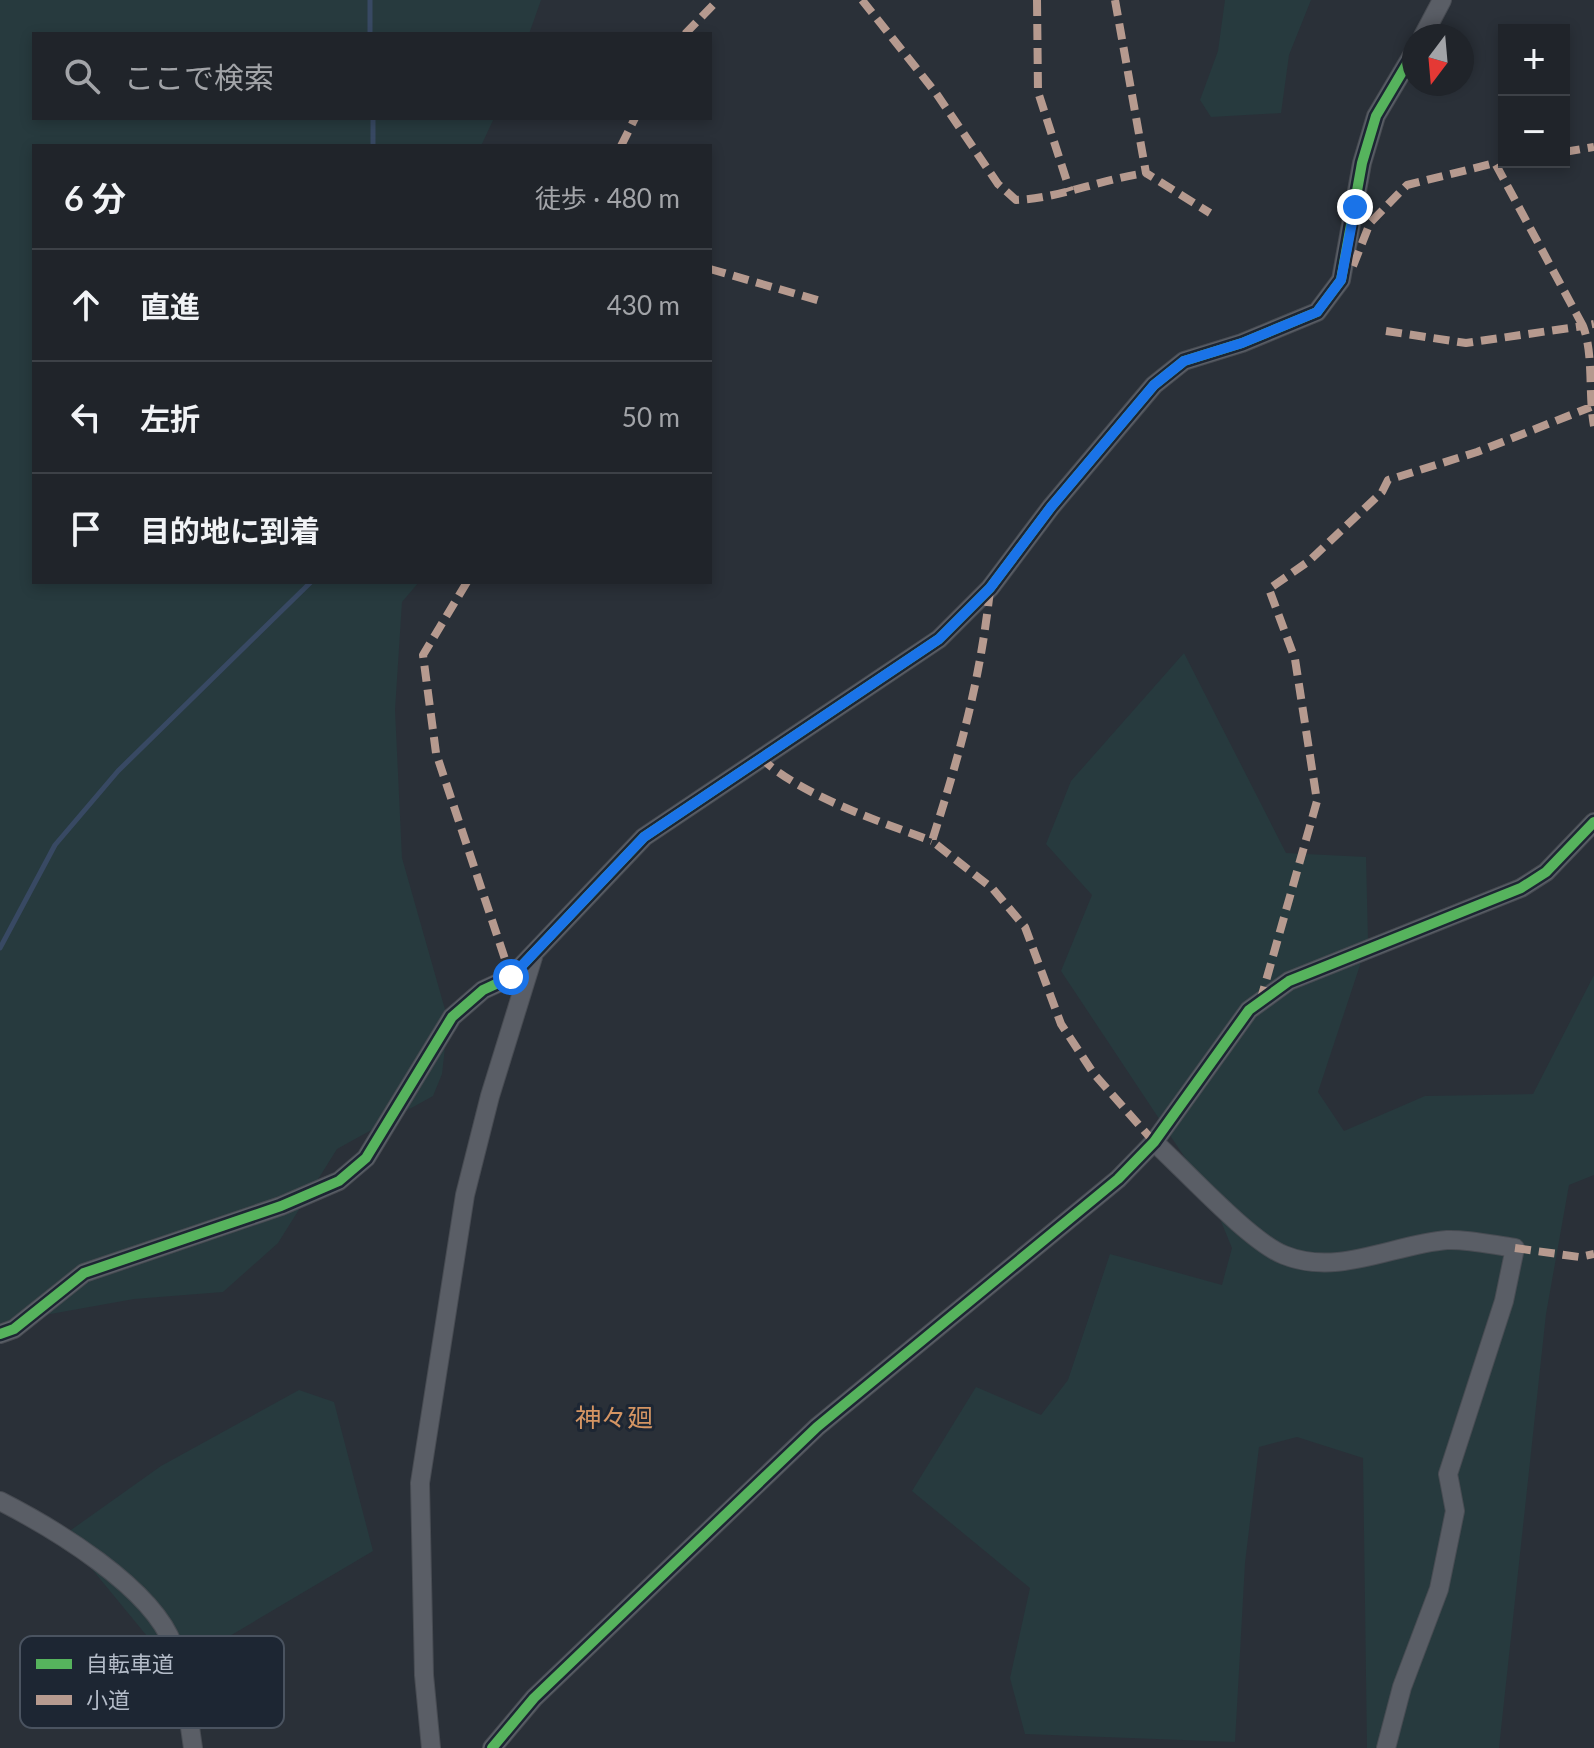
<!DOCTYPE html>
<html lang="ja">
<head>
<meta charset="utf-8">
<style>
  body { margin:0; font-family:Lato,"Noto Sans JP",sans-serif; background:#2d3036; color:#f1f3f6 }
  .controls { position:absolute; right:24px; top:24px; display:grid; overflow:hidden; border-radius:0px; box-shadow:0 4px 12px #0003 }
  .controls button { width:72px; height:72px; display:grid; place-items:center; padding:0; border:0; border-bottom:2px solid #3d4147; background:#20242a; color:#f1f3f6; font:40px sans-serif }
  .compass { position:absolute; left:1402px; top:24px; width:72px; height:72px; border-radius:50%; background:#20242a; box-shadow:0 4px 12px #0003; rotate:196deg }
  .stop { position:absolute; width:24px; height:24px; margin:-18px; border:6px solid #1a73e8; border-radius:50%; background:#fff }
  .stop.end { background:#1a73e8; border-color:#fff; box-shadow:0 2px 8px #0008 }
  .list { margin:0; padding:0; list-style:none }
  h2 { display:flex; justify-content:space-between; align-items:center; height:104px; margin:0; padding:0 32px; font-size:34px }
  h2 small { font-size:26px; font-weight:400; color:#a2a4a8 }
  .list li { display:grid; grid-template-columns:52px 1fr auto; gap:24px; align-items:center; box-sizing:border-box; height:112px; padding:0 32px; border-top:2px solid #3d4147 }
  .list b { display:block; font-size:30px; white-space:nowrap }
  .list em { font-size:26px; font-style:normal; color:#a2a4a8 }
  .icon { flex:none; width:44px; height:44px; fill:none; stroke:currentColor; stroke-width:2; stroke-linecap:round; stroke-linejoin:round }
  .map { position:relative; flex:none; width:1594px; height:1748px; overflow:hidden }
  .search { position:absolute; background:#20242a; box-shadow:0 4px 12px #0003; left:32px; top:32px; width:680px; height:88px; display:flex; align-items:center; gap:20px; box-sizing:border-box; padding:0 28px; border-radius:0px; color:#a2a4a8; font-size:30px }
  .panel { position:absolute; background:#20242a; box-shadow:0 4px 12px #0003; left:32px; top:144px; width:680px; height:440px; border-radius:0px }
  .map>svg:first-child { display:block }
</style>
</head>
<body>
<div class="map">
<svg width="1594" height="1748" viewBox="0 0 1594 1748">
  <rect width="100%" height="100%" fill="#2a3038"/>
  <path fill="#273a3e" d="M0,0H541L529,34H34V118H494L481,146H34V582H419L402,602L395,710L402,858L448,1020L442,1074L433,1096L337,1149L278,1243L223,1292L134,1299L17,1320L0,1326Z
    M1225,0H1311L1289,55L1281,113L1211,117L1200,100L1218,51Z
    M1184,653L1286,853L1366,857L1368,941L1318,1092L1344,1131L1425,1096L1533,1094L1594,975V1175L1569,1185L1546,1314L1499,1748H1367L1363,1458L1297,1437L1259,1447L1245,1563L1235,1742L1025,1734L1010,1678L1030,1588L912,1491L976,1387L1041,1415L1068,1380L1110,1254L1222,1285L1232,1248L1211,1197L1061,971L1092,895L1046,844L1071,781Z
    M299,1390L334,1402L373,1551L174,1669L64,1535L161,1466Z"/>
  <g fill="none" stroke-linecap="round" stroke-linejoin="round">
    <path stroke="#384963" stroke-width="5" d="M370,0V34
      M373,118V146
      M0,948L55,845L118,771L311,582"/>
    <defs>
      <path id="minor" d="M1423,36L1442,0
        M1154,1142C1184,1169 1250,1242 1284,1255C1338,1277 1394,1244 1447,1240C1469,1239 1493,1245 1515,1248L1504,1301L1448,1474L1455,1511L1439,1589L1402,1687L1386,1748
        M0,1334L14,1329L84,1273L281,1206L339,1181L366,1158L452,1017L483,990L511,977L644,837L939,639L990,588L1051,507L1154,385L1184,361L1242,343L1317,312L1341,280L1362,163L1376,116L1414,52
        M0,1501C53,1528 152,1587 173,1645C184,1678 188,1714 193,1748
        M431,1748L424,1675L420,1483L465,1195L490,1096L533,957
        M492,1748L534,1698L817,1427L1118,1179L1154,1142L1249,1010L1289,981L1521,888L1546,872L1594,822"/>
    </defs>
    <use href="#minor" stroke="#484c53" stroke-width="20"/>
    <use href="#minor" stroke="#5a5e66" stroke-width="18"/>
    <path stroke="#b69a8f" stroke-width="8" stroke-dasharray="16 8" stroke-linecap="butt" d="M862,0L936,93L998,184L1016,200C1061,198 1102,179 1146,173
      M1037,0L1038,92L1070,191
      M1115,0L1146,173L1210,213
      M685,34L718,0
      M621,146L635,118
      M1564,152L1594,147
      M1353,266L1370,223L1407,185L1495,163L1583,326L1594,324
      M710,269L824,302
      M1386,331L1466,343L1583,326C1594,355 1588,393 1594,426
      M467,582L423,655L436,753L511,977
      M990,590C980,682 960,753 932,841L993,889L1025,927L1061,1024L1094,1074L1154,1142
      M760,757C799,795 881,822 932,841
      M1260,1002L1317,801L1295,659L1269,589L1309,561L1382,492L1388,480L1477,452L1591,407
      M1515,1248L1579,1257L1594,1254"/>
    <defs>
      <path id="cycleway" d="M0,1334L14,1329L84,1273L281,1206L339,1181L366,1158L452,1017L483,990L511,977L644,837L939,639L990,588L1051,507L1154,385L1184,361L1242,343L1317,312L1341,280L1362,163L1376,116L1414,52
        M492,1748L534,1698L817,1427L1118,1179L1154,1142L1249,1010L1289,981L1521,888L1546,872L1594,822"/>
    </defs>
    <use href="#cycleway" stroke="#1d2633" stroke-width="15"/>
    <use href="#cycleway" stroke="#56b35d" stroke-width="10"/>
  </g>
  <g fill="none" stroke-linecap="round" stroke-linejoin="round">
    <path stroke="#1a73e8" stroke-width="10" d="M511,977L644,837L939,639L990,588L1051,507L1154,385L1184,361L1242,343L1317,312L1341,280L1355,207"/>
  </g>
  <g text-anchor="middle" dominant-baseline="central" stroke-width="6" stroke-linejoin="round" paint-order="stroke">
    <g font-size="26" fill="#d59563" stroke="#1d2633">
      <text x="614" y="1417">神々廻</text>
    </g>
  </g>
  <rect x="20" y="1636" width="264" height="92" rx="12" fill="#1d2633" stroke="#4a5360" stroke-width="2"/>
  <rect x="36" y="1659" width="36" height="10" fill="#56b35d"/>
  <rect x="36" y="1695" width="36" height="10" fill="#b69a8f"/>
  <g font-size="22" fill="#b4bcc9">
    <text x="86" y="1672">自転車道</text>
    <text x="86" y="1708">小道</text>
  </g>
</svg>
<div class="controls">
<button>+</button>
<button>−</button>
</div>
<svg class="compass" viewBox="-18 -18 36 36"><path d="M0-13l5 13h-10z" fill="#e53935"/><path d="M0 13l5-13h-10z" fill="#a2a4a8"/></svg>
<div class="stop" style="left:511px;top:977px"></div>
<div class="stop end" style="left:1355px;top:207px"></div>
<div class="search"><svg class="icon" aria-label="search" viewBox="0 0 24 24"><circle cx="10" cy="10" r="6"/><path d="M15 15l6 6"/></svg>ここで検索</div>
<section class="panel">
<h2>6 分<small>徒歩 · 480 m</small></h2>
<ul class="list">
<li><svg class="icon" aria-label="ahead" viewBox="0 0 24 24"><path d="M12 20V5M6 11l6-6 6 6"/></svg><div><b>直進</b></div><em>430 m</em></li>
<li><svg class="icon" aria-label="left" viewBox="0 0 24 24"><path d="M17 20v-9H6M10 6l-5 5 5 5"/></svg><div><b>左折</b></div><em>50 m</em></li>
<li><svg class="icon" aria-label="arrive" viewBox="0 0 24 24"><path d="M6 21V4h12l-3 4 3 4H6"/></svg><div><b>目的地に到着</b></div></li>
</ul>
</section>
</div>
</body>
</html>
